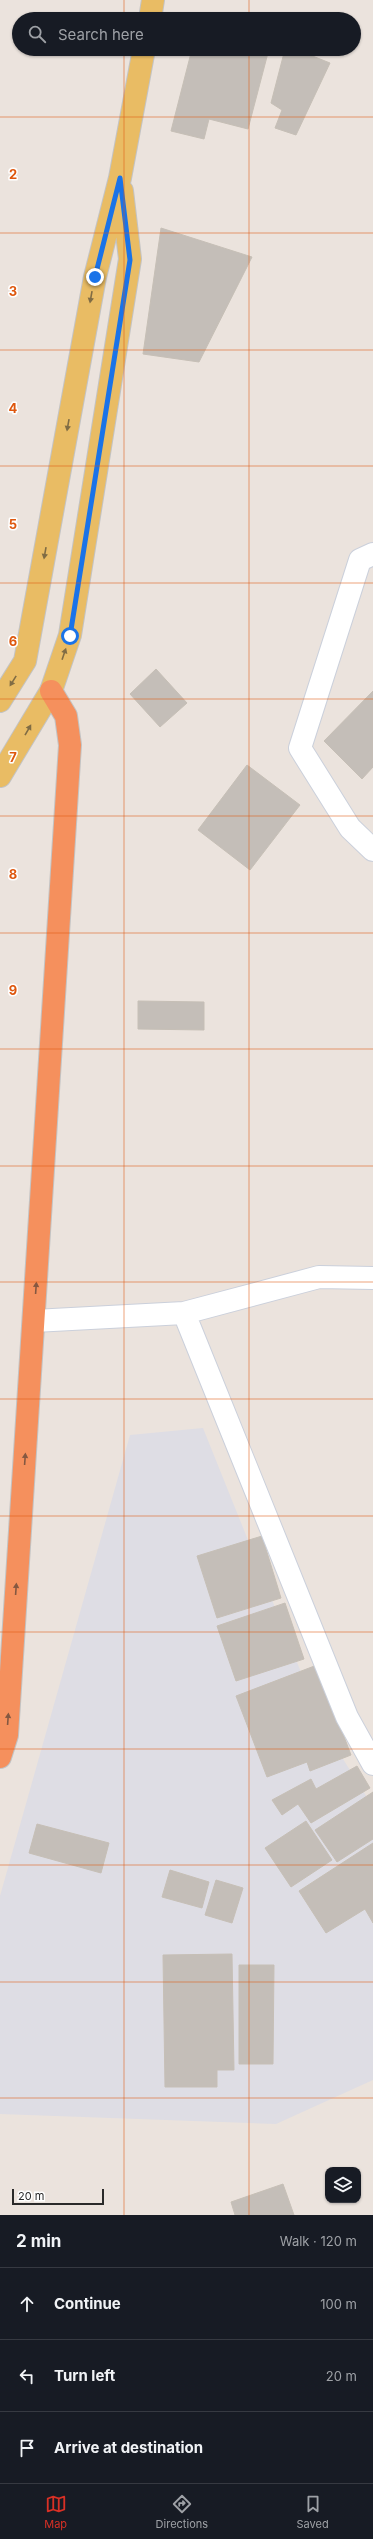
<!DOCTYPE html>
<html lang="en">
<head>
<meta charset="utf-8">
<style>
  body { margin:0; font-family:Inter,sans-serif; background:#242831; color:#f1f3f6 }
  .controls { position:absolute; right:12px; bottom:12px; display:grid; overflow:hidden; border-radius:8px; box-shadow:0 1px 3px #0004 }
  .controls button { width:36px; height:36px; display:grid; place-items:center; padding:0; border:0; border-bottom:1px solid #363941; background:#171b24; color:#f1f3f6; font:20px sans-serif }
  .scale { position:absolute; left:12px; bottom:10px; width:92px; box-sizing:border-box; padding-left:4px; border:2px solid #2a2a2a; border-top:0; font-size:11px; line-height:14px; white-space:nowrap; color:#2a2a2a; -webkit-text-stroke:3px #fff; paint-order:stroke }
  .stop { position:absolute; width:12px; height:12px; margin:-9px; border:3px solid #1a73e8; border-radius:50%; background:#fff }
  .stop.end { background:#1a73e8; border-color:#fff; box-shadow:0 1px 4px #0008 }
  .list { margin:0; padding:0; list-style:none }
  h2 { display:flex; justify-content:space-between; align-items:center; height:52px; margin:0; padding:0 16px; font-size:17px }
  h2 small { font-size:13px; font-weight:400; color:#9ea1a6 }
  .list li { display:grid; grid-template-columns:26px 1fr auto; gap:12px; align-items:center; box-sizing:border-box; height:72px; padding:0 16px; border-top:1px solid #363941 }
  .list b { display:block; font-size:15px; white-space:nowrap }
  .list em { font-size:13px; font-style:normal; color:#9ea1a6 }
  .icon { flex:none; width:22px; height:22px; fill:none; stroke:currentColor; stroke-width:2; stroke-linecap:round; stroke-linejoin:round }
  .map { position:relative; flex:none; width:373px; height:2215px; overflow:hidden }
  .search { position:absolute; background:#171b24; box-shadow:0 1px 3px #0004; left:12px; right:12px; top:12px; height:44px; display:flex; align-items:center; gap:10px; box-sizing:border-box; padding:0 14px; border-radius:22px; color:#9ea1a6; font-size:15px }
  .sheet { height:268px; background:#171b24 }
  nav { display:flex; justify-content:space-around; align-items:center; box-sizing:border-box; height:56px; border-top:1px solid #363941; background:#171b24; font-size:11px; color:#9ea1a6 }
  nav a { display:grid; justify-items:center; gap:2px }
  nav .on { color:#d93025 }
  .map>svg:first-child { display:block }
</style>
</head>
<body>
<div class="map">
<svg width="373" height="2215" viewBox="0 0 373 2215">
  <rect width="100%" height="100%" fill="#ebe3dd"/>
  <path fill="#dedde4" d="M203,1428L323,1727L373,1807V2080L276,2124L0,2114V1896L130,1435Z"/>
  <path fill="#c4beb8" stroke="#c6bfb6" d="M192,49H269L248,129L209,119L204,139L171,131Z
    M285,49H295L330,63L296,135L275,128L282,110L271,103Z
    M161,228L252,257L199,362L143,354Z
    M156,669L187,703L160,727L130,694Z
    M373,691V767L362,779L324,741Z
    M247,765L300,805L250,870L198,830Z
    M138,1001L204,1002V1030L138,1029Z
    M262,1536L281,1598L217,1618L197,1556Z
    M285,1603L304,1659L236,1681L217,1626Z
    M317,1665L351,1755L310,1771L307,1762L267,1777L236,1696Z
    M357,1766L370,1788L311,1823L298,1804L282,1815L272,1800L311,1779L316,1789Z
    M373,1792V1839L337,1862L315,1830Z
    M306,1821L332,1860L291,1887L265,1848Z
    M37,1824L109,1843L101,1873L29,1853Z
    M373,1843V1923L365,1909L326,1933L299,1891Z
    M170,1870L209,1882L202,1908L162,1897Z
    M216,1880L243,1888L232,1923L205,1915Z
    M232,1954L234,2070H217V2087H165L163,1955Z
    M239,1965H274L273,2064H239Z
    M283,2184L294,2215H235L231,2202Z"/>
  <g fill="none" stroke-linecap="round" stroke-linejoin="round">
    <defs>
      <path id="minor" d="M373,554L360,560L300,748L350,828L373,850
        M184,1313L347,1717L373,1764
        M34,1321L184,1313L319,1277L373,1278"/>
      <path id="major" d="M150,19L153,0
        M0,701L25,661L95,277L120,178L144,49
        M0,776L51,691L70,635L130,259L122,191"/>
      <path id="highway" d="M0,1757L7,1735L70,745L66,716L51,691"/>
    </defs>
    <use href="#minor" stroke="#cbd0db" stroke-width="24"/>
    <use href="#major" stroke="#c3c3c3" stroke-width="24"/>
    <use href="#highway" stroke="#c3c3c3" stroke-width="24"/>
    <use href="#minor" stroke="#fff" stroke-width="22"/>
    <use href="#major" stroke="#e9bc64" stroke-width="22"/>
    <use href="#highway" stroke="#f5905d" stroke-width="22"/>
  </g>
  <defs><path id="oneway-solid" d="M-6-.8H1V-3.2L6.5 0L1 3.2V.8H-6Z"/></defs>
  <g fill="#806c44">
    <use href="#oneway-solid" transform="translate(91 297) rotate(100)"/>
    <use href="#oneway-solid" transform="translate(68 425) rotate(100)"/>
    <use href="#oneway-solid" transform="translate(45 553) rotate(100)"/>
    <use href="#oneway-solid" transform="translate(64 654) rotate(-71)"/>
    <use href="#oneway-solid" transform="translate(13 681) rotate(122)"/>
    <use href="#oneway-solid" transform="translate(28 730) rotate(-60)"/>
  </g>
  <g fill="#855841">
    <use href="#oneway-solid" transform="translate(36 1288) rotate(-86)"/>
    <use href="#oneway-solid" transform="translate(25 1459) rotate(-86)"/>
    <use href="#oneway-solid" transform="translate(16 1589) rotate(-86)"/>
    <use href="#oneway-solid" transform="translate(8 1719) rotate(-86)"/>
  </g>
  <g fill="none" stroke-linecap="round" stroke-linejoin="round">
    <path stroke="#1a73e8" stroke-width="5" d="M70,636L130,260L120,178L95,277"/>
  </g>
  <path fill="none" stroke="#de570e" stroke-width="1" stroke-opacity="0.55" d="M124,0V19M249,0V19M124,49V2215M249,49V2215M0,117H373M0,233H373M0,350H373M0,466H373M0,583H373M0,699H373M0,816H373M0,933H373M0,1049H373M0,1166H373M0,1282H373M0,1399H373M0,1516H373M0,1632H373M0,1749H373M0,1865H373M0,1982H373M0,2098H373"/>
  <g font-size="13" text-anchor="middle" font-weight="bold" fill="#de570e" stroke="#fff" stroke-width="3" stroke-linejoin="round" paint-order="stroke">
    <text x="13" y="179">2</text>
    <text x="13" y="296">3</text>
    <text x="13" y="413">4</text>
    <text x="13" y="529">5</text>
    <text x="13" y="646">6</text>
    <text x="13" y="762">7</text>
    <text x="13" y="879">8</text>
    <text x="13" y="995">9</text>
  </g>
</svg>
<div class="controls">
<button><svg class="icon" aria-label="layers" viewBox="0 0 24 24"><path d="M12 4l9 5-9 5-9-5zM3 14l9 5 9-5"/></svg></button>
</div>
<div class="scale">20 m</div>
<div class="stop" style="left:70px;top:636px"></div>
<div class="stop end" style="left:95px;top:277px"></div>
<div class="search"><svg class="icon" aria-label="search" viewBox="0 0 24 24"><circle cx="10" cy="10" r="6"/><path d="M15 15l6 6"/></svg>Search here</div>
</div>
<section class="sheet">
<h2>2 min<small>Walk · 120 m</small></h2>
<ul class="list">
<li><svg class="icon" aria-label="ahead" viewBox="0 0 24 24"><path d="M12 20V5M6 11l6-6 6 6"/></svg><div><b>Continue</b></div><em>100 m</em></li>
<li><svg class="icon" aria-label="left" viewBox="0 0 24 24"><path d="M17 20v-9H6M10 6l-5 5 5 5"/></svg><div><b>Turn left</b></div><em>20 m</em></li>
<li><svg class="icon" aria-label="arrive" viewBox="0 0 24 24"><path d="M6 21V4h12l-3 4 3 4H6"/></svg><div><b>Arrive at destination</b></div></li>
</ul>
</section>
<nav>
<a class="on"><svg class="icon" aria-label="map" viewBox="0 0 24 24"><path d="M3 6l6-2 6 2 6-2v14l-6 2-6-2-6 2zM9 4v14M15 6v14"/></svg>Map</a>
<a><svg class="icon" aria-label="directions" viewBox="0 0 24 24"><path d="M12 3l9 9-9 9-9-9zM9 14v-3h6M13 9l2 2-2 2"/></svg>Directions</a>
<a><svg class="icon" aria-label="saved" viewBox="0 0 24 24"><path d="M7 4h10v16l-5-4-5 4z"/></svg>Saved</a>
</nav>
</body>
</html>
